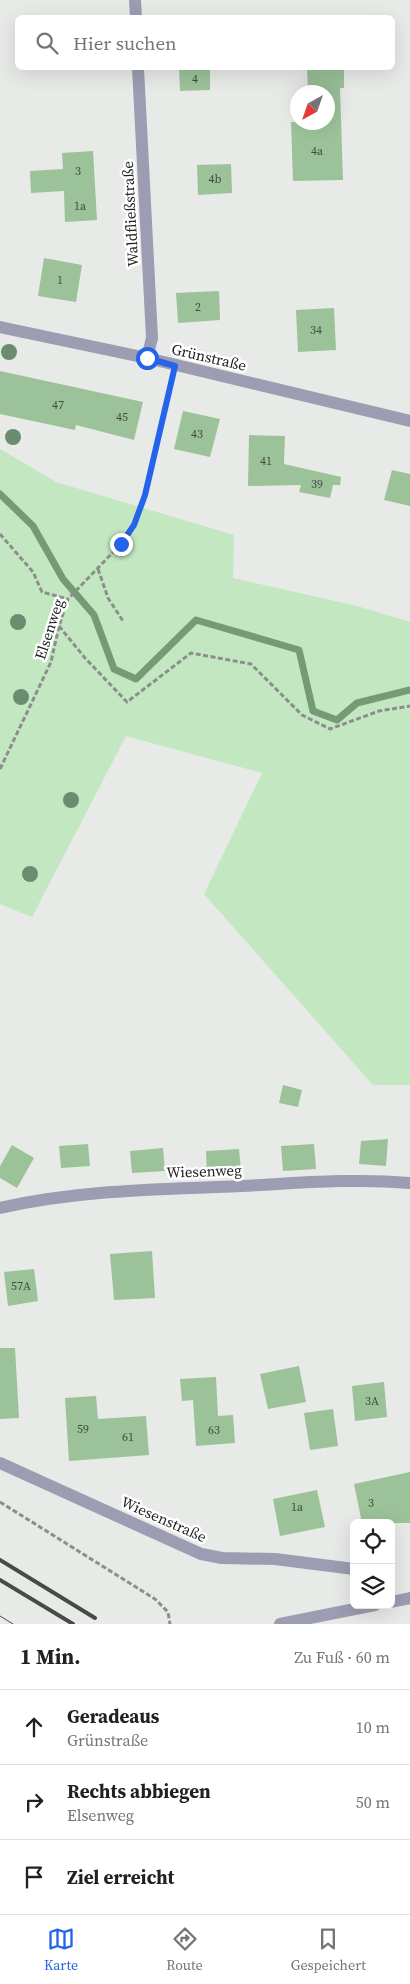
<!DOCTYPE html>
<html lang="de">
<head>
<meta charset="utf-8">
<style>
  body { margin:0; font-family:"Source Serif 4",serif; background:#f6f6f6; color:#202124 }
  .controls { position:absolute; right:15px; bottom:15px; display:grid; overflow:hidden; border-radius:8px; box-shadow:0 5px 20px #0002 }
  .controls button { width:45px; height:45px; display:grid; place-items:center; padding:0; border:0; border-bottom:1px solid #e0e0e0; background:#fff; color:#202124; font:25px sans-serif }
  .compass { position:absolute; left:290px; top:85px; width:45px; height:45px; border-radius:50%; background:#fff; box-shadow:0 5px 20px #0002; rotate:220deg }
  .stop { position:absolute; width:15px; height:15px; margin:-11px; border:4px solid #2563eb; border-radius:50%; background:#fff }
  .stop.end { background:#2563eb; border-color:#fff; box-shadow:0 1px 5px #0008 }
  .list { margin:0; padding:0; list-style:none }
  h2 { display:flex; justify-content:space-between; align-items:center; height:65px; margin:0; padding:0 20px; font-size:21px }
  h2 small { font-size:16px; font-weight:400; color:#757577 }
  .list li { display:grid; grid-template-columns:32px 1fr auto; gap:15px; align-items:center; box-sizing:border-box; height:75px; padding:0 20px; border-top:1px solid #e0e0e0 }
  .list b { display:block; font-size:19px; white-space:nowrap }
  .list p { margin:0; font-size:16px; white-space:nowrap; color:#757577 }
  .list em { font-size:16px; font-style:normal; color:#757577 }
  .icon { flex:none; width:28px; height:28px; fill:none; stroke:currentColor; stroke-width:2; stroke-linecap:round; stroke-linejoin:round }
  .map { position:relative; flex:none; width:410px; height:1624px; overflow:hidden }
  .search { position:absolute; background:#fff; box-shadow:0 5px 20px #0002; left:15px; right:15px; top:15px; height:55px; display:flex; align-items:center; gap:12px; box-sizing:border-box; padding:0 18px; border-radius:8px; color:#757577; font-size:19px }
  .sheet { height:290px; background:#fff }
  nav { display:flex; justify-content:space-around; align-items:center; box-sizing:border-box; height:70px; border-top:1px solid #e0e0e0; background:#fff; font-size:14px; color:#757577 }
  nav a { display:grid; justify-items:center; gap:2px }
  nav .on { color:#2563eb }
  .map>svg:first-child { display:block }
</style>
</head>
<body>
<div class="map">
<svg width="410" height="1624" viewBox="0 0 410 1624">
  <rect width="100%" height="100%" fill="#e7eae7"/>
  <path fill="#c3e7c1" d="M0,449L56,482L234,535L233,578L357,606L410,622V1085H373L204,894L262,773L126,736L32,917L0,904Z"/>
  <g fill="none" stroke-linecap="round" stroke-linejoin="round">
    <path stroke="#759a74" stroke-width="7" d="M0,494L33,526L63,579L94,615L114,669L136,679L196,620L299,650L313,711L337,720L357,703L410,690"/>
  </g>
  <path fill="#9cc29a" d="M179,68H210V90L180,91Z
    M307,68H344V88H340L343,180L293,181L291,122H328V92H308Z
    M93,151L97,220L65,222L64,191L31,193L30,171L63,169L62,153Z
    M231,164L232,193L198,195L197,165Z
    M44,258L82,265L76,302L38,296Z
    M219,291L220,320L178,323L176,293Z
    M334,308L336,350L298,352L296,310Z
    M0,371L143,402L134,440L76,425L75,430L0,414Z
    M183,411L220,419L210,457L174,449Z
    M249,435L285,436L284,464L341,477L340,485H333L330,498L299,492L301,485L248,486Z
    M392,470L410,474V506L384,500Z
    M283,1085L302,1090L298,1107L279,1103Z
    M388,1139L386,1166L359,1164L361,1141Z
    M88,1144L90,1166L61,1168L59,1146Z
    M314,1144L316,1169L283,1171L281,1146Z
    M12,1145L34,1158L17,1188L0,1178V1166Z
    M163,1148L165,1171L132,1173L130,1151Z
    M239,1149L241,1171L207,1174L206,1151Z
    M152,1251L155,1298L114,1300L110,1254Z
    M34,1269L38,1301L8,1306L4,1272Z
    M0,1348H15L19,1418L0,1419Z
    M299,1366L306,1402L268,1409L260,1374Z
    M216,1377L218,1416L233,1415L235,1443L196,1446L193,1400L182,1401L180,1379Z
    M384,1382L387,1417L355,1421L352,1386Z
    M96,1396L98,1419L146,1416L149,1455L69,1461L65,1398Z
    M333,1409L338,1446L310,1450L304,1413Z
    M410,1472V1523H362L354,1484Z
    M317,1490L325,1527L280,1536L273,1499Z"/>
  <g fill="none" stroke-linecap="round" stroke-linejoin="round">
    <path stroke="#8c8e8c" stroke-width="3" stroke-dasharray="5 2.5" stroke-linecap="butt" d="M0,534L33,572L42,592L68,599
      M98,569L108,598L123,621
      M59,626L85,658L127,702L191,653L251,664L302,715L330,729L379,711L410,706
      M0,769L51,662L59,626L68,599L121,544L134,525L145,495L172,381
      M0,1502L155,1599L168,1612L170,1624"/>
    <path stroke="#9c9cb2" stroke-width="12" d="M135,0L136,18
      M138,68L152,338L147,358
      M0,327L147,358L410,421
      M0,1208C80,1190 161,1189 242,1186C298,1183 355,1178 410,1183
      M0,1463L201,1554L222,1558L275,1559L354,1569"/>
    <path stroke="#9c9cb2" stroke-width="12" d="M391,1602L410,1598
      M280,1624L375,1605"/>
    <path stroke="#484a48" stroke-width="1" d="M0,1616L13,1624"/>
    <path stroke="#484a48" stroke-width="4" d="M0,1560L95,1618
      M0,1580L73,1624"/>
  </g>
  <g fill="#6b8c6e">
    <circle cx="9" cy="352" r="8"/>
    <circle cx="13" cy="437" r="8"/>
    <circle cx="18" cy="622" r="8"/>
    <circle cx="21" cy="697" r="8"/>
    <circle cx="71" cy="800" r="8"/>
    <circle cx="30" cy="874" r="8"/>
  </g>
  <g fill="none" stroke-linecap="round" stroke-linejoin="round">
    <path stroke="#2563eb" stroke-width="6" d="M121,544L134,525L145,495L175,366L147,358"/>
  </g>
  <g text-anchor="middle" dominant-baseline="central" stroke-width="5" stroke-linejoin="round" paint-order="stroke">
    <g font-size="12" fill="#414c41">
      <text x="195" y="79">4</text>
      <text x="317" y="151">4a</text>
      <text x="78" y="171">3</text>
      <text x="215" y="179">4b</text>
      <text x="80" y="206">1a</text>
      <text x="60" y="280">1</text>
      <text x="198" y="307">2</text>
      <text x="316" y="330">34</text>
      <text x="58" y="405">47</text>
      <text x="122" y="417">45</text>
      <text x="197" y="434">43</text>
      <text x="266" y="461">41</text>
      <text x="317" y="484">39</text>
      <text x="21" y="1286">57A</text>
      <text x="372" y="1401">3A</text>
      <text x="83" y="1429">59</text>
      <text x="214" y="1430">63</text>
      <text x="128" y="1437">61</text>
      <text x="371" y="1503">3</text>
      <text x="297" y="1507">1a</text>
    </g>
    <g font-size="15" fill="#232423" stroke="#fff">
      <text transform="translate(130 214) rotate(-93)">Waldfließstraße</text>
      <text transform="translate(209 357) rotate(13)">Grünstraße</text>
      <text transform="translate(49 629) rotate(-72)">Elsenweg</text>
      <text transform="translate(204 1171) rotate(-2)">Wiesenweg</text>
      <text transform="translate(164 1519) rotate(24)">Wiesenstraße</text>
    </g>
  </g>
</svg>
<div class="controls">
<button><svg class="icon" aria-label="locate" viewBox="0 0 24 24"><circle cx="12" cy="12" r="6"/><path d="M12 2v4M12 18v4M2 12h4M18 12h4"/></svg></button>
<button><svg class="icon" aria-label="layers" viewBox="0 0 24 24"><path d="M12 4l9 5-9 5-9-5zM3 14l9 5 9-5"/></svg></button>
</div>
<svg class="compass" viewBox="-18 -18 36 36"><path d="M0-13l5 13h-10z" fill="#e53935"/><path d="M0 13l5-13h-10z" fill="#757577"/></svg>
<div class="stop" style="left:147px;top:358px"></div>
<div class="stop end" style="left:121px;top:544px"></div>
<div class="search"><svg class="icon" aria-label="search" viewBox="0 0 24 24"><circle cx="10" cy="10" r="6"/><path d="M15 15l6 6"/></svg>Hier suchen</div>
</div>
<section class="sheet">
<h2>1 Min.<small>Zu Fuß · 60 m</small></h2>
<ul class="list">
<li><svg class="icon" aria-label="ahead" viewBox="0 0 24 24"><path d="M12 20V5M6 11l6-6 6 6"/></svg><div><b>Geradeaus</b><p>Grünstraße</p></div><em>10 m</em></li>
<li><svg class="icon" aria-label="right" viewBox="0 0 24 24"><path d="M7 20v-9h11M14 6l5 5-5 5"/></svg><div><b>Rechts abbiegen</b><p>Elsenweg</p></div><em>50 m</em></li>
<li><svg class="icon" aria-label="arrive" viewBox="0 0 24 24"><path d="M6 21V4h12l-3 4 3 4H6"/></svg><div><b>Ziel erreicht</b></div></li>
</ul>
</section>
<nav>
<a class="on"><svg class="icon" aria-label="map" viewBox="0 0 24 24"><path d="M3 6l6-2 6 2 6-2v14l-6 2-6-2-6 2zM9 4v14M15 6v14"/></svg>Karte</a>
<a><svg class="icon" aria-label="directions" viewBox="0 0 24 24"><path d="M12 3l9 9-9 9-9-9zM9 14v-3h6M13 9l2 2-2 2"/></svg>Route</a>
<a><svg class="icon" aria-label="saved" viewBox="0 0 24 24"><path d="M7 4h10v16l-5-4-5 4z"/></svg>Gespeichert</a>
</nav>
</body>
</html>
